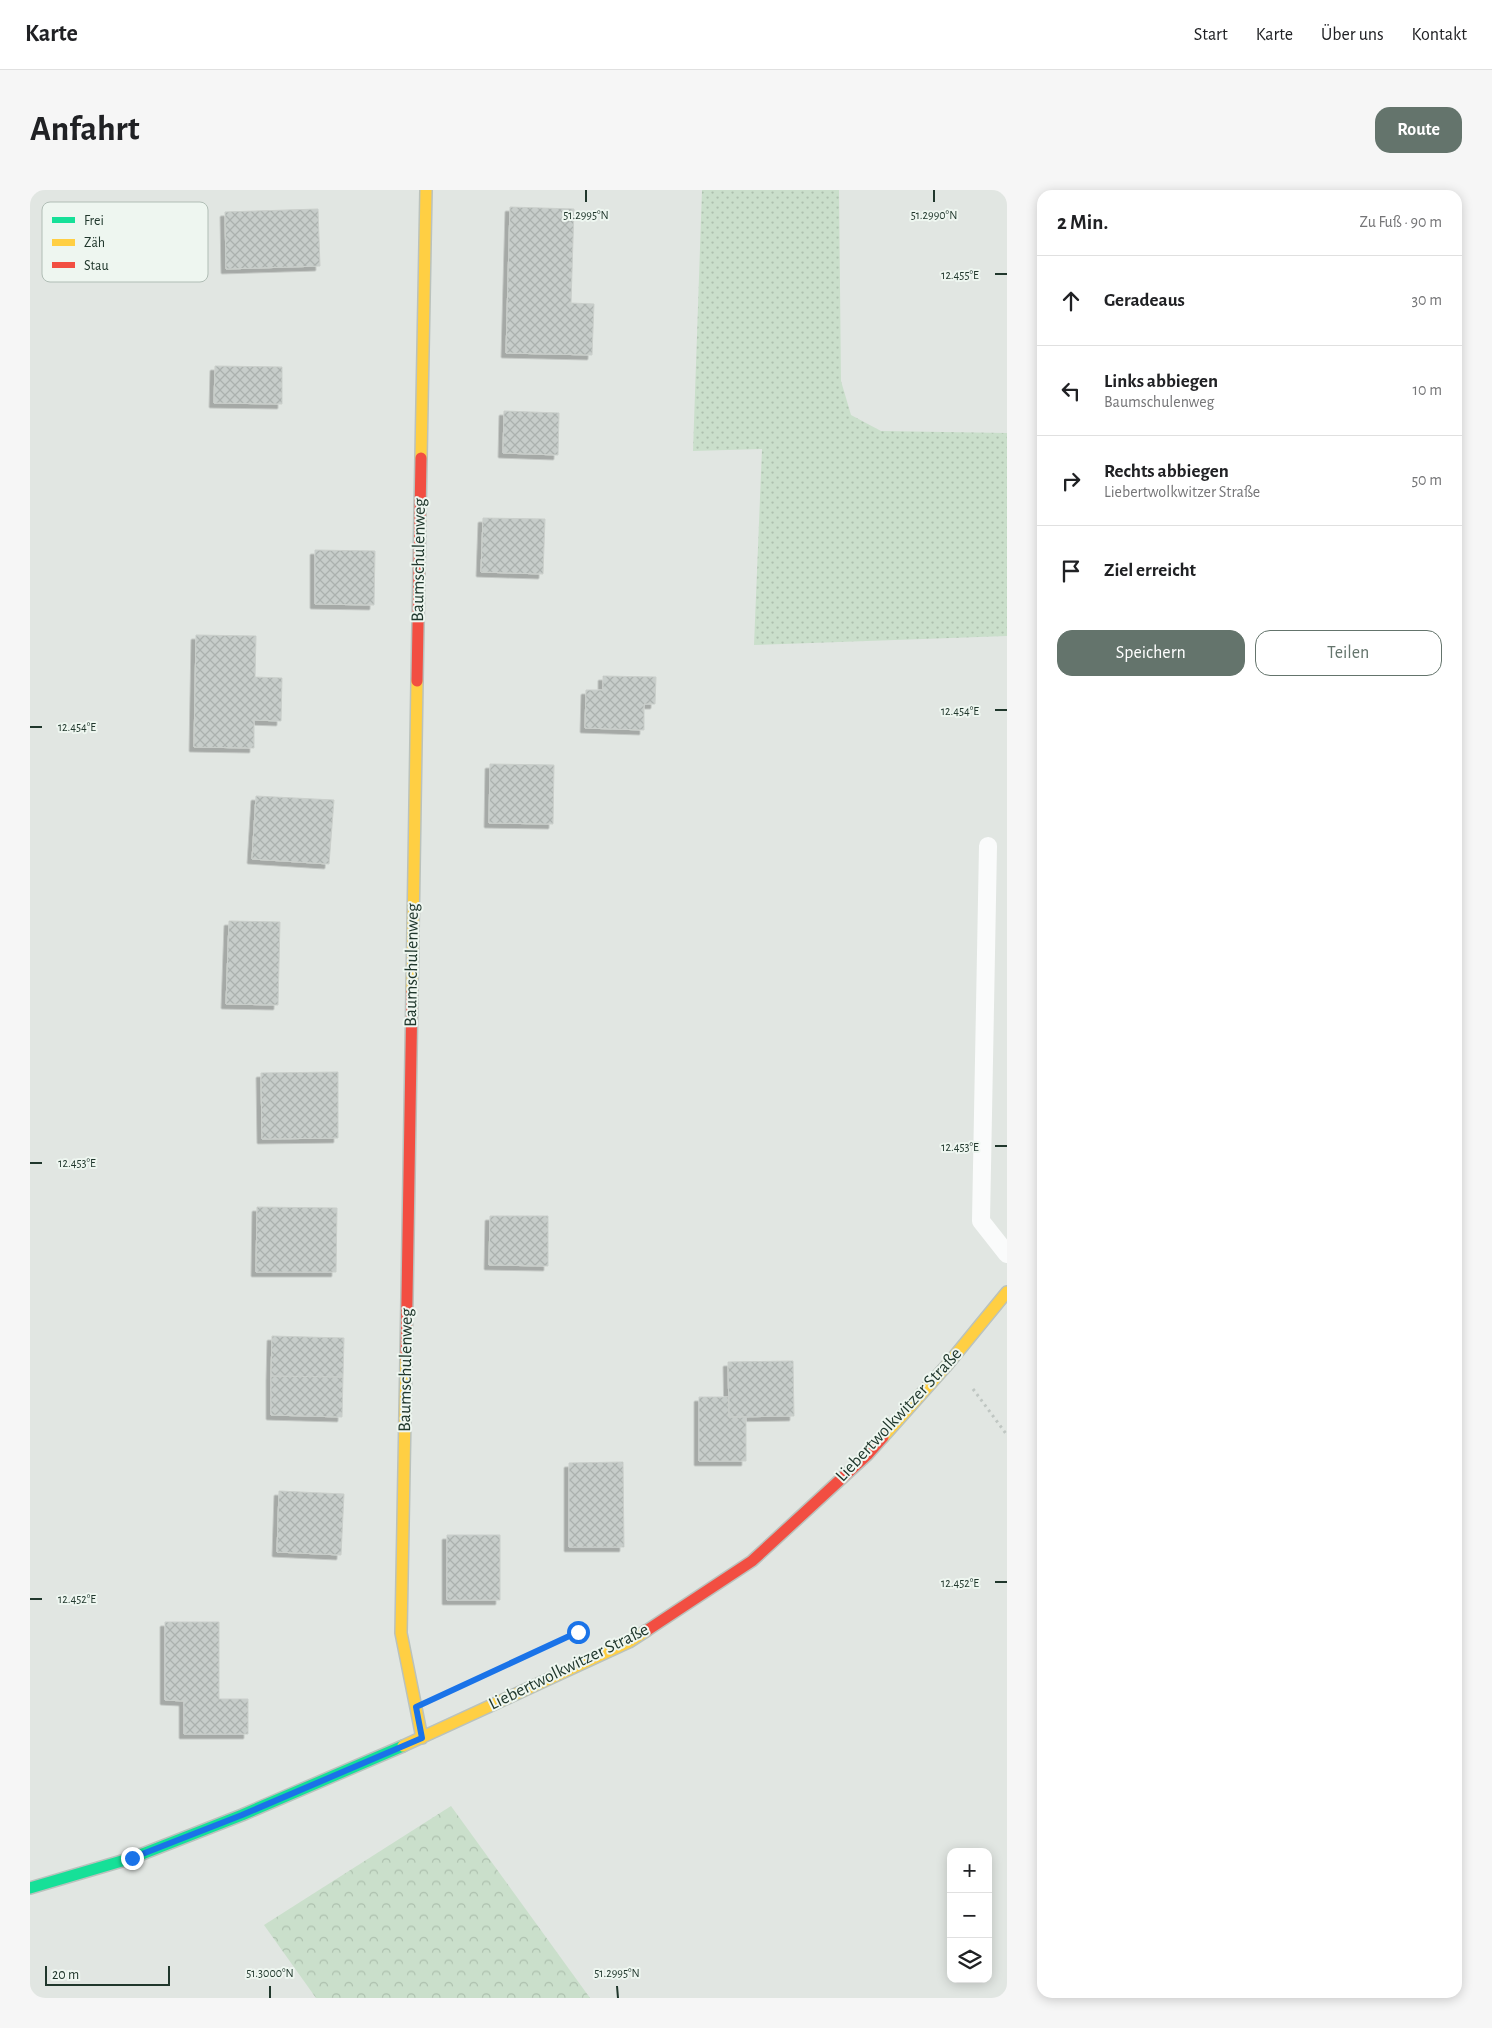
<!DOCTYPE html>
<html lang="de">
<head>
<meta charset="utf-8">
<style>
  body { margin:0; font-family:"Alegreya Sans",sans-serif; background:#f6f6f6; color:#202124 }
  .controls { position:absolute; right:15px; bottom:15px; display:grid; overflow:hidden; border-radius:10px; box-shadow:0 2px 12px #0003 }
  .controls button { width:45px; height:45px; display:grid; place-items:center; padding:0; border:0; border-bottom:1px solid #e0e0e0; background:#fff; color:#202124; font:25px sans-serif }
  .scale { position:absolute; left:15px; bottom:12px; width:125px; box-sizing:border-box; padding-left:5px; border:2px solid #20372c; border-top:0; font-size:14px; line-height:18px; white-space:nowrap; color:#20372c; -webkit-text-stroke:4px #eef6f0; paint-order:stroke }
  .stop { position:absolute; width:15px; height:15px; margin:-11px; border:4px solid #1a73e8; border-radius:50%; background:#fff }
  .stop.end { background:#1a73e8; border-color:#fff; box-shadow:0 1px 5px #0008 }
  .list { margin:0; padding:0; list-style:none }
  h2 { display:flex; justify-content:space-between; align-items:center; height:65px; margin:0; padding:0 20px; font-size:21px }
  h2 small { font-size:16px; font-weight:400; color:#757577 }
  .list li { display:grid; grid-template-columns:32px 1fr auto; gap:15px; align-items:center; box-sizing:border-box; height:90px; padding:0 20px; border-top:1px solid #e0e0e0 }
  .list b { display:block; font-size:19px; white-space:nowrap }
  .list p { margin:0; font-size:16px; white-space:nowrap; color:#757577 }
  .list em { font-size:16px; font-style:normal; color:#757577 }
  .actions { display:flex; gap:10px; padding:15px 20px }
  .actions a { flex:1; padding:11px 0; border:1px solid #64746c; border-radius:15px; text-align:center; font-size:18px; color:#64746c }
  .actions .main { background:#64746c; color:#fff }
  .icon { flex:none; width:28px; height:28px; fill:none; stroke:currentColor; stroke-width:2; stroke-linecap:round; stroke-linejoin:round }
  .map { position:relative; flex:none; width:977px; height:1808px; overflow:hidden; border-radius:15px }
  header { display:flex; align-items:center; gap:30px; box-sizing:border-box; height:70px; padding:0 25px; background:#fff; border-bottom:1px solid #e0e0e0 }
  header strong { font-size:24px }
  nav { display:flex; gap:28px; margin-inline-start:auto; font-size:18px }
  .intro { display:flex; align-items:center; justify-content:space-between; box-sizing:border-box; height:120px; padding:0 30px }
  h1 { margin:0; font-size:35px }
  .button { padding:12px 22px; border-radius:15px; background:#64746c; color:#fff; font-size:18px; font-weight:700 }
  main { display:flex; gap:30px; padding:0 30px }
  aside { flex:1; background:#fff; border-radius:15px; box-shadow:0 2px 12px #0003 }
  .map>svg:first-child { display:block }
</style>
</head>
<body>
<header>
<strong>Karte</strong>
<nav><a>Start</a><a>Karte</a><a>Über uns</a><a>Kontakt</a></nav>
</header>
<div class="intro"><h1>Anfahrt</h1><a class="button">Route</a></div>
<main>
<div class="map">
<svg width="977" height="1808" viewBox="0 0 977 1808">
  <defs>
    <pattern id="grass-dots" width="8" height="8" patternUnits="userSpaceOnUse" patternTransform="scale(1.25)"><rect width="8" height="8" fill="#cadfcb"/><path d="M2 2h.1M6 6h.1" fill="none" stroke="#adc0ae" stroke-width="1.8" stroke-linecap="round"/></pattern>
    <pattern id="forest-crowns" width="20" height="18" patternUnits="userSpaceOnUse" patternTransform="scale(1.25)"><rect width="20" height="18" fill="#cadfcb"/><path d="M2 6a3 3 0 1 1 6 0M12 15a3 3 0 1 1 6 0" fill="none" stroke="#adc0ae"/></pattern>
    <pattern id="building-cross-hatch" width="8" height="8" patternUnits="userSpaceOnUse" patternTransform="scale(1.25)"><rect width="8" height="8" fill="#c7cdca"/><path d="M0 0l8 8M0 8l8-8" fill="none" stroke="#abb1ae"/></pattern>
    <filter id="shadow"><feDropShadow dx="-4.5" dy="4.5" stdDeviation="0" flood-color="#0004"/></filter>
  </defs>
  <rect width="100%" height="100%" fill="#e1e6e2"/>
  <path fill="url(#grass-dots)" d="M672,0H809L811,191L821,225L851,241L977,243V446L724,455L732,259L663,261Z"/>
  <path fill="url(#forest-crowns)" d="M421,1616L560,1808H286L234,1735Z"/>
  <path fill="url(#building-cross-hatch)" stroke="#cacfcb" filter="url(#shadow)" d="M480,17L544,19L541,113L564,114L562,165L476,163Z
    M288,19L290,76L196,79L195,22Z
    M185,176L252,177V214L184,213Z
    M474,221L529,223L528,265L473,263Z
    M453,328L515,329L513,384L451,382Z
    M285,360L345,361L344,415L285,414Z
    M166,445L226,446L225,487L252,488L251,531L224,530V558L164,557Z
    M573,486L626,487L625,514H614V540L555,538L556,500H573Z
    M460,574L524,575L523,634L459,633Z
    M226,606L304,610L299,674L222,669Z
    M199,731L250,732L248,815L196,814Z
    M308,882V948L232,949L231,883Z
    M227,1017L307,1018L306,1082H226Z
    M460,1026H518V1076L459,1075Z
    M242,1146L314,1148L313,1187L241,1186Z
    M763,1171L764,1226L699,1227L698,1172Z
    M241,1186L313,1187L312,1227L241,1225Z
    M669,1207H699V1227H716V1271H669Z
    M593,1272L594,1357H539V1273Z
    M249,1301L314,1304L311,1365L247,1362Z
    M417,1345H470V1410H417Z
    M135,1432H189V1509H218V1544H154V1511L135,1510Z"/>
  <g fill="none" stroke-linecap="round" stroke-linejoin="round">
    <defs>
      <path id="fast" d="M0,1698L102,1668L212,1625L373,1556"/>
      <path id="slow" d="M391,268L396,0
        M382,801L387,491
        M376,1169L371,1443L392,1548
        M853,1247L918,1174L977,1102
        M373,1556L599,1452L616,1441"/>
      <path id="jam" d="M387,491L391,268
        M376,1169L382,801
        M616,1441L722,1371L837,1265L853,1247"/>
    </defs>
    <use href="#fast" stroke="#bac2bd" stroke-width="14"/>
    <use href="#slow" stroke="#bac2bd" stroke-width="14"/>
    <use href="#jam" stroke="#bac2bd" stroke-width="14"/>
    <path stroke="#bfc6c2" stroke-width="3" stroke-dasharray="2.5 4" stroke-linecap="butt" d="M943,1199L977,1245"/>
    <path stroke="#fafbfb" stroke-width="18" d="M958,656L951,1031L977,1064"/>
    <use href="#fast" stroke="#16e098" stroke-width="11"/>
    <use href="#slow" stroke="#ffcf43" stroke-width="11"/>
    <use href="#jam" stroke="#f24e42" stroke-width="11"/>
  </g>
  <g fill="none" stroke-linecap="round" stroke-linejoin="round">
    <path stroke="#1a73e8" stroke-width="6" d="M102,1668L212,1625L392,1548L386,1517L548,1442"/>
  </g>
  <path fill="none" stroke="#20372c" stroke-width="2" d="M556,0V12M904,0V12M965,84H977M965,520H977M0,537H12M965,956H977M0,973H12M965,1392H977M0,1409H12M240,1796V1808M587,1796L588,1808"/>
  <g text-anchor="middle" dominant-baseline="central" stroke-width="4" stroke-linejoin="round" paint-order="stroke">
    <g font-size="18" fill="#20372c" stroke="#eef6f0">
      <text transform="translate(389 370) rotate(-89)">Baumschulenweg</text>
      <text transform="translate(382 775) rotate(-89)">Baumschulenweg</text>
      <text transform="translate(376 1180) rotate(-89)">Baumschulenweg</text>
      <text transform="translate(869 1225) rotate(-47)">Liebertwolkwitzer Straße</text>
      <text transform="translate(539 1477) rotate(-26)">Liebertwolkwitzer Straße</text>
    </g>
  </g>
  <rect x="12" y="12" width="166" height="80" rx="8" fill="#eef6f0" stroke="#b0bdb5" stroke-width="1"/>
  <rect x="22" y="27" width="23" height="6" fill="#16e098"/>
  <rect x="22" y="49" width="23" height="7" fill="#ffcf43"/>
  <rect x="22" y="72" width="23" height="6" fill="#f24e42"/>
  <g font-size="14" fill="#20372c">
    <text x="54" y="35">Frei</text>
    <text x="54" y="57">Zäh</text>
    <text x="54" y="80">Stau</text>
  </g>
  <g font-size="12" text-anchor="middle" fill="#20372c" stroke="#eef6f0" stroke-width="4" stroke-linejoin="round" paint-order="stroke">
    <text x="556" y="29">51.2995°N</text>
    <text x="904" y="29">51.2990°N</text>
    <text x="930" y="89">12.455°E</text>
    <text x="930" y="525">12.454°E</text>
    <text x="47" y="541">12.454°E</text>
    <text x="930" y="961">12.453°E</text>
    <text x="47" y="977">12.453°E</text>
    <text x="930" y="1397">12.452°E</text>
    <text x="47" y="1413">12.452°E</text>
    <text x="240" y="1787">51.3000°N</text>
    <text x="587" y="1787">51.2995°N</text>
  </g>
</svg>
<div class="controls">
<button>+</button>
<button>−</button>
<button><svg class="icon" aria-label="layers" viewBox="0 0 24 24"><path d="M12 4l9 5-9 5-9-5zM3 14l9 5 9-5"/></svg></button>
</div>
<div class="scale">20 m</div>
<div class="stop" style="left:548px;top:1442px"></div>
<div class="stop end" style="left:102px;top:1668px"></div>
</div>
<aside>
<h2>2 Min.<small>Zu Fuß · 90 m</small></h2>
<ul class="list">
<li><svg class="icon" aria-label="ahead" viewBox="0 0 24 24"><path d="M12 20V5M6 11l6-6 6 6"/></svg><div><b>Geradeaus</b></div><em>30 m</em></li>
<li><svg class="icon" aria-label="left" viewBox="0 0 24 24"><path d="M17 20v-9H6M10 6l-5 5 5 5"/></svg><div><b>Links abbiegen</b><p>Baumschulenweg</p></div><em>10 m</em></li>
<li><svg class="icon" aria-label="right" viewBox="0 0 24 24"><path d="M7 20v-9h11M14 6l5 5-5 5"/></svg><div><b>Rechts abbiegen</b><p>Liebertwolkwitzer Straße</p></div><em>50 m</em></li>
<li><svg class="icon" aria-label="arrive" viewBox="0 0 24 24"><path d="M6 21V4h12l-3 4 3 4H6"/></svg><div><b>Ziel erreicht</b></div></li>
</ul>
<div class="actions"><a class="main">Speichern</a><a>Teilen</a></div>
</aside>
</main>
</body>
</html>
